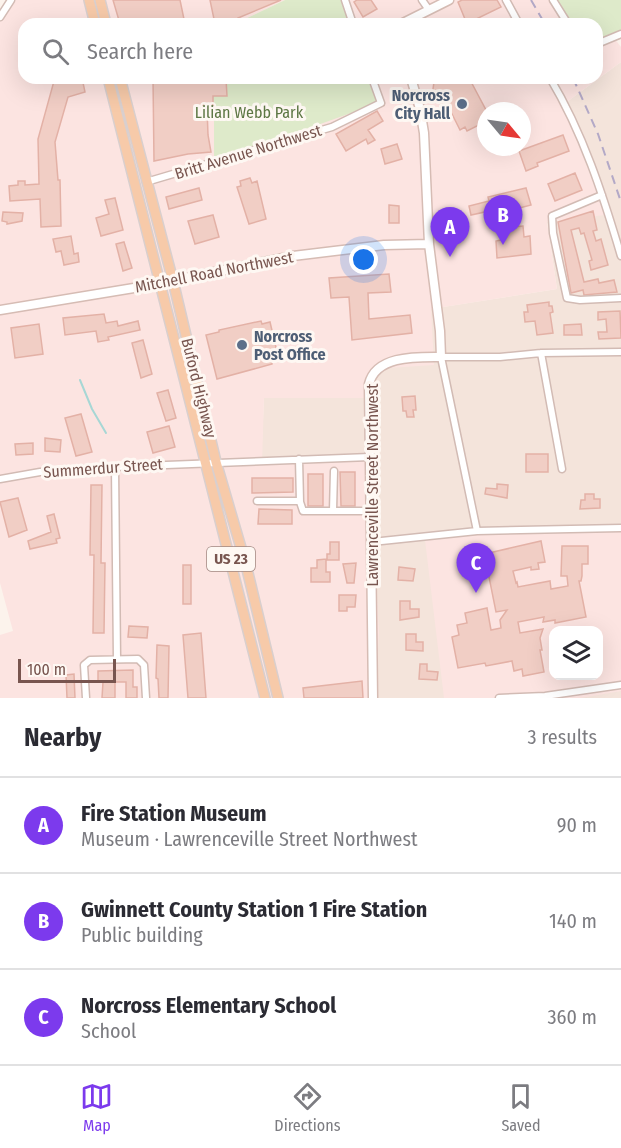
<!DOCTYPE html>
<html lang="en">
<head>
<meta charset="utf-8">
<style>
  body { margin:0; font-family:"Fira Sans Condensed",sans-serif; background:#f2f2f3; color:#2b2b33 }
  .controls { position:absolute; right:18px; bottom:18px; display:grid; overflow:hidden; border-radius:12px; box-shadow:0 6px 24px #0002 }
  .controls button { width:54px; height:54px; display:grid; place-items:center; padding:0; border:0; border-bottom:2px solid #e1e1e2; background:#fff; color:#2b2b33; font:30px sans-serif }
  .compass { position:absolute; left:477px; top:102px; width:54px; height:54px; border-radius:50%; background:#fff; box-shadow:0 6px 24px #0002; rotate:119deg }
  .scale { position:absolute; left:18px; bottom:15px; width:98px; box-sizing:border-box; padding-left:6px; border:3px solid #78554f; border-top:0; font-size:16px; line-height:21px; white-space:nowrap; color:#78554f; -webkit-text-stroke:4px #fef8f3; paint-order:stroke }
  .you { position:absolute; left:364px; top:260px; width:21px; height:21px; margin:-15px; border:4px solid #fff; border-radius:50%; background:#1a73e8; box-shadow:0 0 0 9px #1a73e833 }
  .badge { display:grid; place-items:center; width:39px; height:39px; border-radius:50%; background:#7c3aed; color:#fff; font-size:20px; font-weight:700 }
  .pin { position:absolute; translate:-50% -50px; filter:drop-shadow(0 2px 3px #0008) }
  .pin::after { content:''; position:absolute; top:32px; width:21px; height:18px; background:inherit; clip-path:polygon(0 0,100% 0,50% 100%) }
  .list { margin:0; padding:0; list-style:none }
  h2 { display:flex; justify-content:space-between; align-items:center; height:78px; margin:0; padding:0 24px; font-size:26px }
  h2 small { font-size:20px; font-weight:400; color:#7c7c81 }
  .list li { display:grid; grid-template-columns:39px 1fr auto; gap:18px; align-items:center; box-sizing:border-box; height:96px; padding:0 24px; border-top:2px solid #e1e1e2 }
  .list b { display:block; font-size:22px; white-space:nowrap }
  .list p { margin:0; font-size:20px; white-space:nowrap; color:#7c7c81 }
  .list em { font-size:20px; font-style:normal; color:#7c7c81 }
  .icon { flex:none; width:33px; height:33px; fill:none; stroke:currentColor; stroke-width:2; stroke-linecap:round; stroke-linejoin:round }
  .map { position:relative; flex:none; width:621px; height:698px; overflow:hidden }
  .search { position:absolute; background:#fff; box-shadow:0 6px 24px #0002; left:18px; right:18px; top:18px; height:66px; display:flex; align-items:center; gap:15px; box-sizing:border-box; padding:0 21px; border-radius:18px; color:#7c7c81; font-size:22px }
  .sheet { height:366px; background:#fff }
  nav { display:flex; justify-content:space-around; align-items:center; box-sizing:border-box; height:84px; border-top:2px solid #e1e1e2; background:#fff; font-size:16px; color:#7c7c81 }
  nav a { display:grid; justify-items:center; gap:3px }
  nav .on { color:#7c3aed }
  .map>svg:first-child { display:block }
</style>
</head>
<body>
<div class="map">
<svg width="621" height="698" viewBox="0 0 621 698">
  <rect width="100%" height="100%" fill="#fcf3ec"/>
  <path fill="#f4e4db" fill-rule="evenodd" d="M621,62V698H375L261,464L264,398H371L373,369L430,309L557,289L547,222L605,214L564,104ZM554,630H598V676H554Z"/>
  <path fill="#fce4e1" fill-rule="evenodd" d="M7,0H285L241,21L240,24H24V78H161L153,79L214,108V161L370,78H597V24H351L343,0H585L621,47V62L564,104L605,215L547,222L557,289L431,309L434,365L373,369L372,398H264L262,464L369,456L379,632L375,698H0V635L13,631L0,583V10ZM486,111H522V147H486Z
    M621,529V691L581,698H444L425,540L492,533ZM554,630H598V676H554Z"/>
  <path fill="#deeaca" d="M285,0H343L351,24H240L241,21Z
    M553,0H621V34L597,44V24H568Z
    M161,78H370L379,103L214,162V108L153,111V79Z"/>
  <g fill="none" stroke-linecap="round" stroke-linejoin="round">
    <path stroke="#a7d7d5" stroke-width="2" d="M80,380L92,409L106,433"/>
  </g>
  <path fill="#f1cec5" stroke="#e3b1a6" stroke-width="1.5" d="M113,0H180L185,24H120Z
    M210,0H281L238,18L239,24H215Z
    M357,0H371L377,9L363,17L354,2Z
    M462,0H497L501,7L474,20L476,24H467L458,2Z
    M63,78H82L85,92L68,97L55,142L58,180H60L61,226L41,227L40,199L10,201L9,186L18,185V181H25V185L39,184L38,139L54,81Z
    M213,78L226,79L227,96H213V107H207L208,135L211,152L188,154L154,161L153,79Z
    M442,78L448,81L454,78H469L486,110V117L483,118L485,122L467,131L465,127L460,130L451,112L446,115L433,89L434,82Z
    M377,111L383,121L368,130L375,140L368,144L366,139L346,151L336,134Z
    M563,135L569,151L537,163L538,166L526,171L519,151Z
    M397,144L402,159L385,164L381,149Z
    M575,173L582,190L555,201L548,184Z
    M250,178L252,183L257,181L266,219L249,224L237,187L241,186L240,181Z
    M199,188L202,200L169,209L166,197Z
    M526,188L531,205L504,212L503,208L471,215L469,206L489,201L488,197Z
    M115,198L123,230L101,236L96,218L109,214L105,200Z
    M389,205L399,206V223H389Z
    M593,211L597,230L593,231L596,241L601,239L608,265L591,270L589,261L592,260L584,233L581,234L579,228L571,230L584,282L598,279L599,283L614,280L617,292L584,295L583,290L571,293L558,222Z
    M3,212L23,213L22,221L7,224V222L2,221Z
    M213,215L219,237L195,244L188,221Z
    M523,226L524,237L530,236L531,254L497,258L496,241L501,240L500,228Z
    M71,236L74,254L78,253L79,262L64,265L61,251L56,252L53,239Z
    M124,242L132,268L123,271L116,244Z
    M389,274L391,292L368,293L369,319L410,315L412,333L352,340L349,297L331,298L329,278Z
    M549,302V306H552L553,312L550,313L553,333L537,335L535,321L525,322L524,312H528L527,305Z
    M620,311L621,338L599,339L598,332H607L606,319L598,320V312Z
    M104,314L106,323L117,321L118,326L138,321L140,330L108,337L109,340L98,342L96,331L65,335L63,318Z
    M261,321L262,324L270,322L278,356L271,358L272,364L217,379L206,335L219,332V330Z
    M39,324L43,354L15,358L11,328Z
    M581,324L582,335H564V325Z
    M143,340L152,374L141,378L132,343Z
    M168,390L176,418L166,421L157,393Z
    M415,396L416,410H413L414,417H407L406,411H403L402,397Z
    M81,414L92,452L76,456L65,418Z
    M169,426L175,447L153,453L147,432Z
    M45,438L61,440L60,452L45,451Z
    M33,443V454L16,455L15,444Z
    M526,454H548V472H526Z
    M340,472H355V506H341Z
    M308,474H323V506H308Z
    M252,478H293V492L252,493Z
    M497,484L508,485L507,498L485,494L486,488L497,489Z
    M91,485H102L101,563H105L104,633H93L94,555H90Z
    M585,494H594V499H600V508L580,509L581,500H585Z
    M18,498L27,530L9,537L0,502Z
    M259,509L292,510V524H258Z
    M54,514L60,538L56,539L57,543L30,549L28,541L51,532L47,516Z
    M541,541L545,562L538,563L539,569L531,570V567L513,571L516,583L517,582L518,587L550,581L551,589L568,586L567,576H561L562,546H588V564H582V576L581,581H579L586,617L555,623V620L543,622L544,617L518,622L520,633L543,629L540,638L542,650H540L544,672L523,676L522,669L514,671L512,661L486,666L485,663L458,668L452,637L459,635L457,625L467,623L465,613L487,608L491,630L501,628L500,620L507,610L496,612L486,562L482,563L480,555Z
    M330,542H339V560H327V554H330Z
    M326,559V572H330V582H311V568H317V560Z
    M356,563L354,583H347L343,564Z
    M183,565H191V604H183Z
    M399,567L415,569L413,581L398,580Z
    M339,595H356L355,607H347V611H339Z
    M400,601H410V609H419V617L400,620Z
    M129,626L148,627L147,638L128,637Z
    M201,633L206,698H188L183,635Z
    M406,634H416V642H423V651L406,650Z
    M157,645L169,646L168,698H159L158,679L156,678Z
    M420,664H427V671L438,672L437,680L419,679Z
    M133,670V687H137V698H126V682H115V698H102L103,682H98V671Z
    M74,674L75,698H67L66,675Z
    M362,681L363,698H304L303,688Z"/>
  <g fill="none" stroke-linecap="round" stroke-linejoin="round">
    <defs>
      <path id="street" d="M345,0L353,24
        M422,0L429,10
        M506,0L519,24
        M553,0L568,24
        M0,17L11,0
        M597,44L621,34
        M550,78C583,133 603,195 621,256
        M146,182L332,127L381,103L372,78
        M602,195L552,216L553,233L567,298L580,300L621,298
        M541,353L562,469
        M299,459L300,502L303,511H371
        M115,467L117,659
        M0,479L40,472L115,467L370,457
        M257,501H300
        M333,511L334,471
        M477,531L441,357H500L541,353L621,352
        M372,542L477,531L621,528
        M86,698L84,665L90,660L138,659L144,665L146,698
        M499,698L545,696L621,685"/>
      <path id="secondary" d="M401,24L449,0
        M0,310L146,286L293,256L384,245L429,244
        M373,698L369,384C376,355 417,357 441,357L440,331L429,244L424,133L420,109L411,78"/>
      <path id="primary" d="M89,0L95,24
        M100,0L106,24
        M108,78L265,698
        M120,78L173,281L216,462L246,565L278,698"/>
    </defs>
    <use href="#street" stroke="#d2bbb4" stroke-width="9"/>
    <use href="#secondary" stroke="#d6bcb4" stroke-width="11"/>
    <use href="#primary" stroke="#d9cfce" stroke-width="12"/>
    <use href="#street" stroke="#fff" stroke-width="6"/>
    <use href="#secondary" stroke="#fff" stroke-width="8"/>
    <use href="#primary" stroke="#f7caa9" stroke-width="9"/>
    <path stroke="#b3a9c7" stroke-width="2" stroke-dasharray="9 6" stroke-linecap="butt" d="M531,0L545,24
      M573,78L598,134L621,202"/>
  </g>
  <g fill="#5c6f8a" stroke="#fef8f3" stroke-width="2">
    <circle cx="462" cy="104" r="6"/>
    <circle cx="242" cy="345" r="6"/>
  </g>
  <g text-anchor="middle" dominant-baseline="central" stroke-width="6" stroke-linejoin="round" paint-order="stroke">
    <rect fill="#fef8f3" stroke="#a08680" stroke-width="1.5" x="207" y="547" width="48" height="24" rx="4.5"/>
    <g font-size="15" font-weight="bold" fill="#78554f">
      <text x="231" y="559">US 23</text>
    </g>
    <g font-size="16" font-weight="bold" fill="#4e5e75" stroke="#fef8f3" text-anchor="end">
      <text x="450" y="95">Norcross<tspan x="450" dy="18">City Hall</tspan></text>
      <text x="254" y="336" text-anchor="start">Norcross<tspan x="254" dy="18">Post Office</tspan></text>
    </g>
    <g font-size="16" fill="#5d7744" stroke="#fef8f3">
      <text x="249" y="112">Lilian Webb Park</text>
    </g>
    <g font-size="16" fill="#78554f" stroke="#fef8f3">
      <text transform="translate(248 152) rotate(-17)">Britt Avenue Northwest</text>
      <text transform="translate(214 272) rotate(-11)">Mitchell Road Northwest</text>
      <text transform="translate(199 388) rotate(76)">Buford Highway</text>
      <text transform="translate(103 468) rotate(-4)">Summerdur Street</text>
      <text transform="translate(372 485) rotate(-90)">Lawrenceville Street Northwest</text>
    </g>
  </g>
</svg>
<div class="controls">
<button><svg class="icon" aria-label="layers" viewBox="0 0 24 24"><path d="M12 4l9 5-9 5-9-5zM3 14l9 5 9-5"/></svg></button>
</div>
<svg class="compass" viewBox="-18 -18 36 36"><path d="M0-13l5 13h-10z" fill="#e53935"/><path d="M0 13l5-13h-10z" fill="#7c7c81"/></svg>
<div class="scale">100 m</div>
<div class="you"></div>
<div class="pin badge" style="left:450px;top:257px">A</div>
<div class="pin badge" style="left:503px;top:245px">B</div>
<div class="pin badge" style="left:476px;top:593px">C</div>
<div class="search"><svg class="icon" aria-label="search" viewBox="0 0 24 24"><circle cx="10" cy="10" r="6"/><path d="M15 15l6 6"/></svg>Search here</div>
</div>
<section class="sheet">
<h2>Nearby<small>3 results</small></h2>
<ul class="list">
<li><span class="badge">A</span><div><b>Fire Station Museum</b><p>Museum · Lawrenceville Street Northwest</p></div><em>90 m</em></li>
<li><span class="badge">B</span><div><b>Gwinnett County Station 1 Fire Station</b><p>Public building</p></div><em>140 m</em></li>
<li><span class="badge">C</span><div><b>Norcross Elementary School</b><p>School</p></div><em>360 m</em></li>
</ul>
</section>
<nav>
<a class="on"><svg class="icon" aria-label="map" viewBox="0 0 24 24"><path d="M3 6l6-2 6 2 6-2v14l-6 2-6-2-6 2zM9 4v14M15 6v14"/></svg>Map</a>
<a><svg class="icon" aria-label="directions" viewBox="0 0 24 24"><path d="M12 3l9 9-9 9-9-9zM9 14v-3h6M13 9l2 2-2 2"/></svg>Directions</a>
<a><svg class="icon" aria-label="saved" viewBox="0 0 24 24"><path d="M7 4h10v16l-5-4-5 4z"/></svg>Saved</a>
</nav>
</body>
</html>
